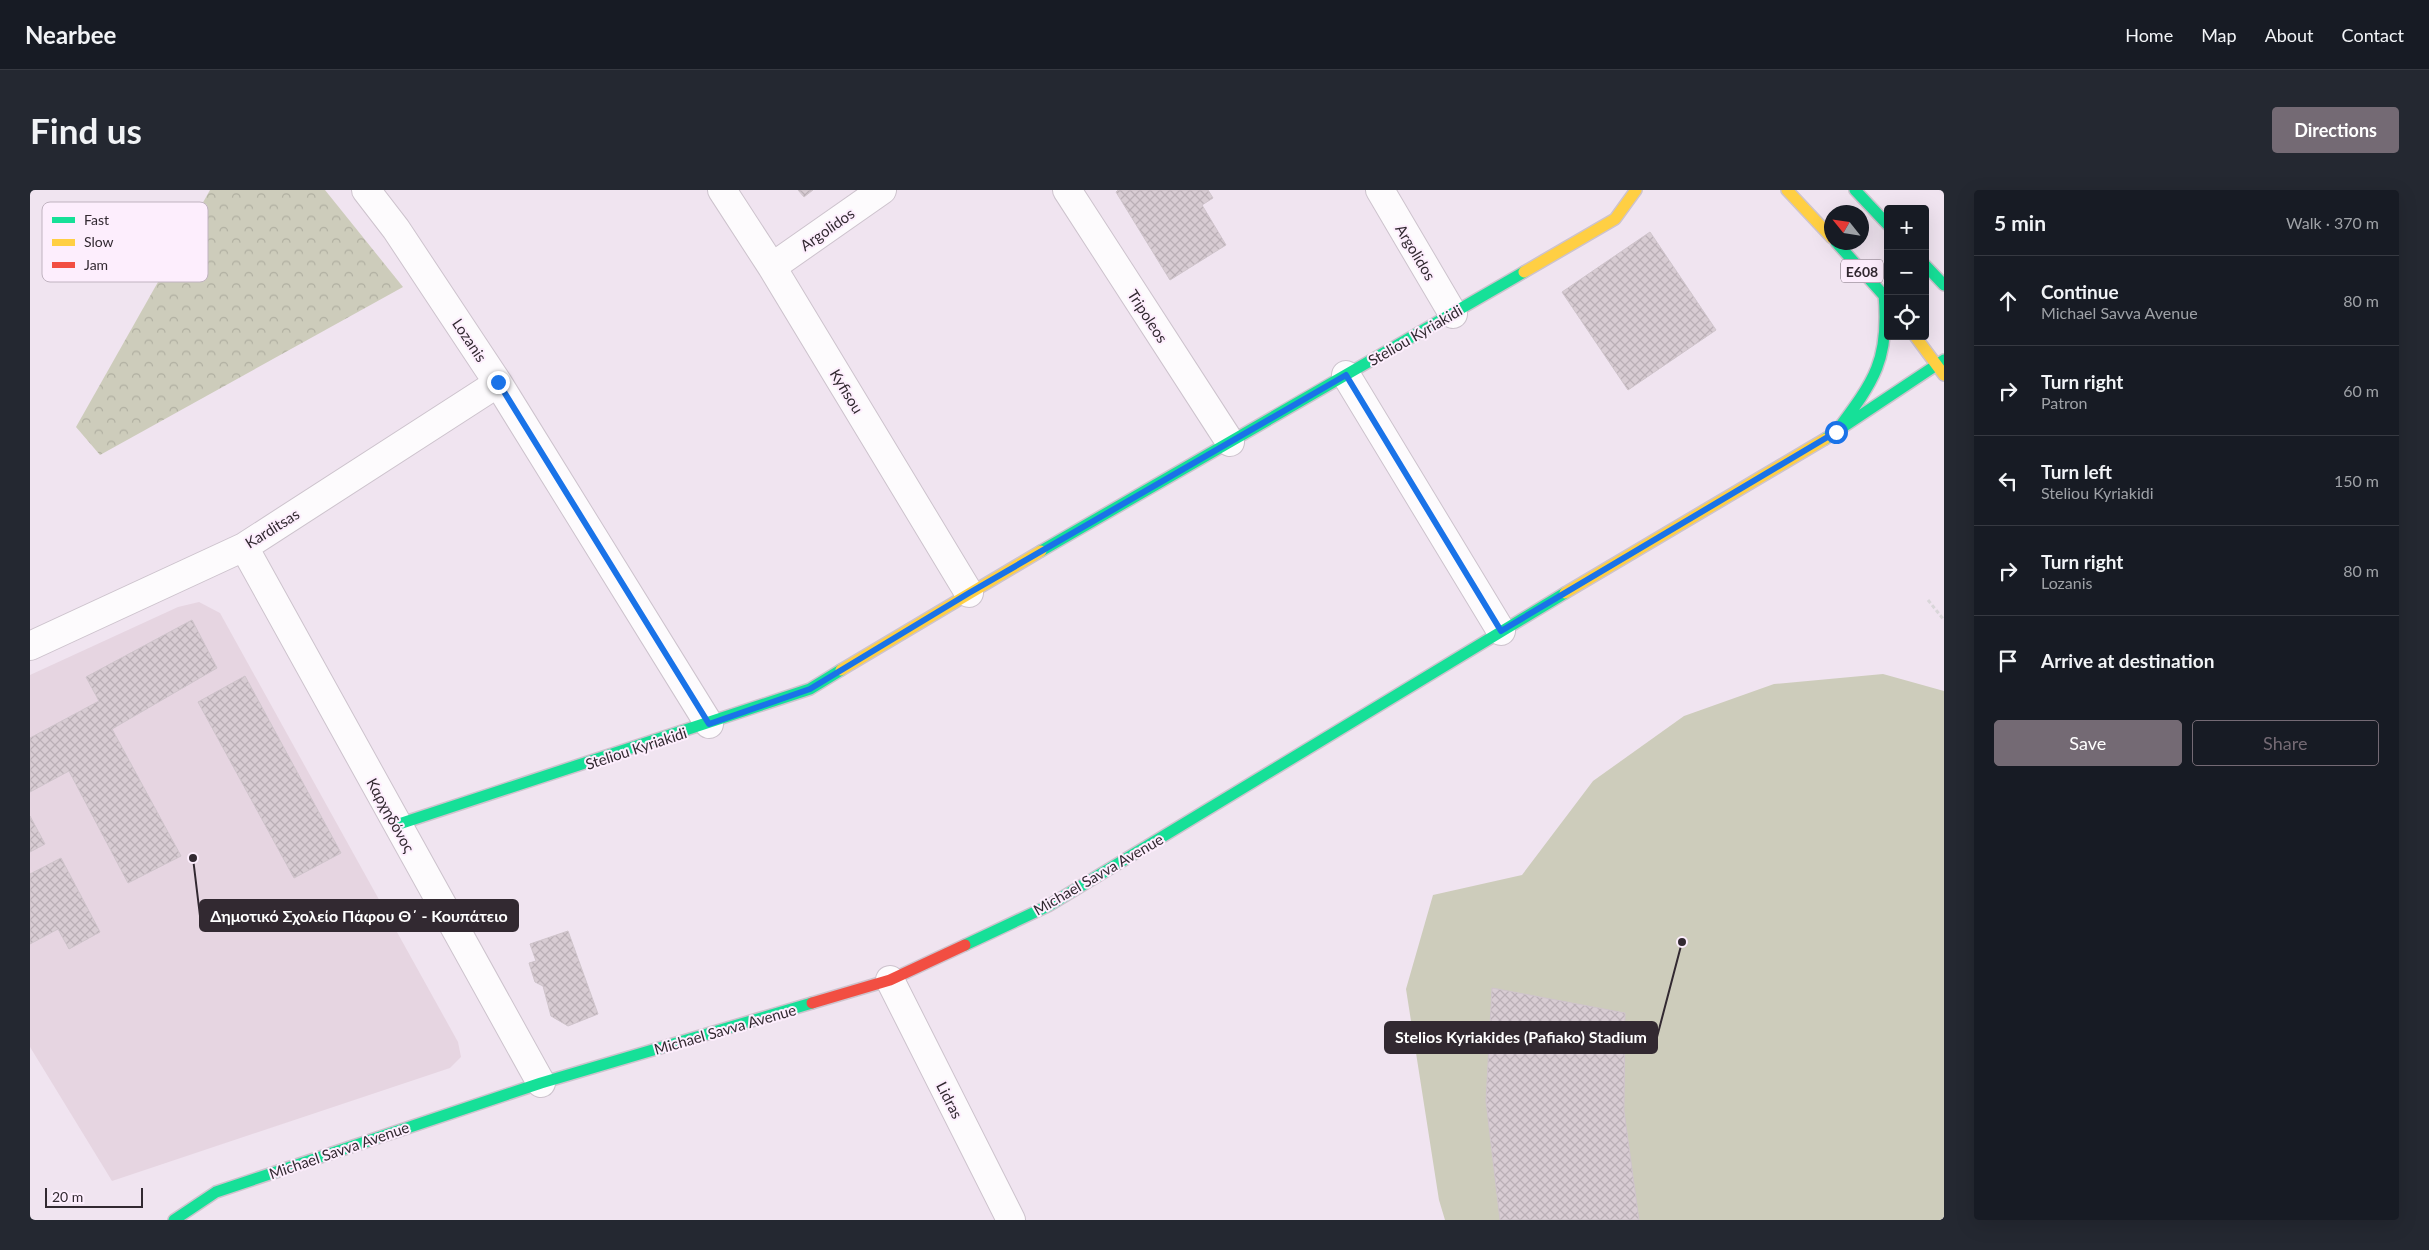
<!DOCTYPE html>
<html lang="en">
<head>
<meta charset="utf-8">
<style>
  body { margin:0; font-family:Lato,sans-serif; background:#242831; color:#f1f3f6 }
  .controls { position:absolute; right:15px; top:15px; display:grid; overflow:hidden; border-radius:5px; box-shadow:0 5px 20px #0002 }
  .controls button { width:45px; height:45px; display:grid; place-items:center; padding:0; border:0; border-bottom:1px solid #363941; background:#171b24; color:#f1f3f6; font:25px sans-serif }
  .compass { position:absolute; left:1794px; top:15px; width:45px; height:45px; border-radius:50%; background:#171b24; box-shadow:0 5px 20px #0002; rotate:300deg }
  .scale { position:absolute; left:15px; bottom:12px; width:98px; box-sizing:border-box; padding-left:5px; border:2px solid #322931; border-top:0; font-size:14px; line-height:18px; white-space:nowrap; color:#322931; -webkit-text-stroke:4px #fdeefd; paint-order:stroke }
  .stop { position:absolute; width:15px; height:15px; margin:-11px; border:4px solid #1a73e8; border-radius:50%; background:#fff }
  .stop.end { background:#1a73e8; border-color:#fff; box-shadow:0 1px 5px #0008 }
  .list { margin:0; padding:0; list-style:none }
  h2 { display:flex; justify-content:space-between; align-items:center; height:65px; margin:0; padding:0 20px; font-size:21px }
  h2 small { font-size:16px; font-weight:400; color:#9ea1a6 }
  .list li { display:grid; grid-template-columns:32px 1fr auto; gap:15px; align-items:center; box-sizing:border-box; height:90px; padding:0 20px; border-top:1px solid #363941 }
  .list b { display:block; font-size:19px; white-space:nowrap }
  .list p { margin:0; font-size:16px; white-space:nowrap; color:#9ea1a6 }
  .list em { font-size:16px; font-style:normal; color:#9ea1a6 }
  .actions { display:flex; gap:10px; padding:15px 20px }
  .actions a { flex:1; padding:11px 0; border:1px solid #746a74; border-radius:5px; text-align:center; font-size:18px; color:#746a74 }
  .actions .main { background:#746a74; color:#fff }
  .icon { flex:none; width:28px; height:28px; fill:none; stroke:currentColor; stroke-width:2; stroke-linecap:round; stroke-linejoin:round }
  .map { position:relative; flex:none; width:1914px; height:1030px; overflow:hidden; border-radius:5px }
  header { display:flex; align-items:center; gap:30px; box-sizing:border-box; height:70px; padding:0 25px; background:#171b24; border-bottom:1px solid #363941 }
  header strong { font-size:24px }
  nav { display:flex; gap:28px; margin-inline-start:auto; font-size:18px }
  .intro { display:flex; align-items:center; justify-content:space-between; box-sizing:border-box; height:120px; padding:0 30px }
  h1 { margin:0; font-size:35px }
  .button { padding:12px 22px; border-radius:5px; background:#746a74; color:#fff; font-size:18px; font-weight:700 }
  main { display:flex; gap:30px; padding:0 30px }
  aside { flex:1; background:#171b24; border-radius:5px; box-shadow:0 5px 20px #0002 }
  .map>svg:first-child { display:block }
</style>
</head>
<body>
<header>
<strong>Nearbee</strong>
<nav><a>Home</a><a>Map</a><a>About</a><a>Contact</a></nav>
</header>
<div class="intro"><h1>Find us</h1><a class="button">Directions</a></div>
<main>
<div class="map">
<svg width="1914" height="1030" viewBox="0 0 1914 1030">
  <defs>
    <pattern id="park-crowns" width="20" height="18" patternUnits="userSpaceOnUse" patternTransform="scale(1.25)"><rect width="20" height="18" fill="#cdccbb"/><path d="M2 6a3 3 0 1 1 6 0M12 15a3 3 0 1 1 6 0" fill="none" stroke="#b0afa1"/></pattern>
    <pattern id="building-cross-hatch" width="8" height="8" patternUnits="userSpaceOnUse" patternTransform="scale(1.25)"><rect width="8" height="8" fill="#d8ccd3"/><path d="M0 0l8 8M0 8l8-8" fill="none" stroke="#baafb6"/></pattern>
  </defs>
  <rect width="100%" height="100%" fill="#f0e4f0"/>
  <path fill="#e6d5e1" d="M169,412L190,423L428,852L431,867L420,878L82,991L0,857V485L148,417Z"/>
  <path fill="url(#park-crowns)" d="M180,0H295L373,97L70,265L46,237Z"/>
  <path fill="#cdccbb" d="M1853,484L1914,501V1030H1415L1409,1010L1376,799L1403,705L1492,685L1563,591L1654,526L1744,494Z"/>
  <path fill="url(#building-cross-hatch)" stroke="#cfc4cb" d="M768,0H783L774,7Z
    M1088,0H1178L1183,8L1172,15L1196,55L1140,90L1086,2Z
    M1620,42L1686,140L1598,200L1532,102Z
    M162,430L187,478L82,539L151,666L98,693L39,581L0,602V548L69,511L56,487Z
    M215,486L311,663L264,688L168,512Z
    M0,626L15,654L0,662Z
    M31,668L70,742L39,759L28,739L0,754V684Z
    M538,741L568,824L538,836L521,826L513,796L505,792L499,773L506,771L500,754Z
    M1462,798L1595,823L1594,921L1609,1030H1470L1456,911Z"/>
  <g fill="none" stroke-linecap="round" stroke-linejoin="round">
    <defs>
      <path id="street" d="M336,0L366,39L468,193L679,534
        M692,0L742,77L939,403
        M1037,0L1200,252
        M1350,0L1423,124
        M742,77L852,0
        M1316,185L1471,441
        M214,357L511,893
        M0,456L214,357L468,193
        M860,790L981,1030"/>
      <path id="fast" d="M1825,0L1858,35
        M1806,52L1858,110
        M1895,75L1914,95
        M1806,242C1844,191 1860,170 1854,104
        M1795,249L1914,170
        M1011,361L1494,82
        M366,635L780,499L811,480
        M935,755L1018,716L1535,403
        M144,1030L186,1002L511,893L782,813"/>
      <path id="slow" d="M1757,0L1802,48
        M1494,82L1585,29L1606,0
        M1885,146L1914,185
        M1535,403L1795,249
        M811,480L1011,361"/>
      <path id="jam" d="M782,813L860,790L935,755"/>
    </defs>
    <use href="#street" stroke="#cdc3cd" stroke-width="30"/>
    <use href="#fast" stroke="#cdc3cd" stroke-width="14"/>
    <use href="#slow" stroke="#cdc3cd" stroke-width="14"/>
    <use href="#jam" stroke="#cdc3cd" stroke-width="14"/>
    <path stroke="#d9d6d9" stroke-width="3" stroke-dasharray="4 2.5" stroke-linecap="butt" d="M1898,410L1914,430"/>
    <use href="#street" stroke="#fdfbfd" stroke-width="28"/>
    <use href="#fast" stroke="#16e098" stroke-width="11"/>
    <use href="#slow" stroke="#ffcf43" stroke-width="11"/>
    <use href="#jam" stroke="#f24e42" stroke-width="11"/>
  </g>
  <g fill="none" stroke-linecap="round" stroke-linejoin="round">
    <path stroke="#1a73e8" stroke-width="6" d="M468,192L679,534L780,499L939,403L1316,185L1471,441L1806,242"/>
  </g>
  <g text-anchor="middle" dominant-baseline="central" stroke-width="4" stroke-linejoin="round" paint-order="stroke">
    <rect fill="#fdeefd" stroke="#6f646e" stroke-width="1" x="1811" y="69.5" width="42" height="23" rx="4"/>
    <g font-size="14" font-weight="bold" fill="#322931">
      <text x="1832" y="81">E608</text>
    </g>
    <g font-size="15" fill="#322931" stroke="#fdeefd">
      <text transform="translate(797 39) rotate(-35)">Argolidos</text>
      <text transform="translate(1386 62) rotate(59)">Argolidos</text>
      <text transform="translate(1118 126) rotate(57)">Tripoleos</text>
      <text transform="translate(1385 145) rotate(-30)">Steliou Kyriakidi</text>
      <text transform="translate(440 150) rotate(56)">Lozanis</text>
      <text transform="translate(817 201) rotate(59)">Kyfisou</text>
      <text transform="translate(242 338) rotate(-32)">Karditsas</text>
      <text transform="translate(606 558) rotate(-18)">Steliou Kyriakidi</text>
      <text transform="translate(361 625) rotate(61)">Καρχηδόνος</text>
      <text transform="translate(1068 684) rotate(-30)">Michael Savva Avenue</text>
      <text transform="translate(695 839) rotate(-16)">Michael Savva Avenue</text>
      <text transform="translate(920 910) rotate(63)">Lidras</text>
      <text transform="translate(309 960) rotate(-19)">Michael Savva Avenue</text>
    </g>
  </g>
  <rect x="12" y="12" width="166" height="80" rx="8" fill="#fdeefd" stroke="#c0b3c0" stroke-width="1"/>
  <rect x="22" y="27" width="23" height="6" fill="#16e098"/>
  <rect x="22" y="49" width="23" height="7" fill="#ffcf43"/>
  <rect x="22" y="72" width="23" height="6" fill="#f24e42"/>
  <g font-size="14" fill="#322931">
    <text x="54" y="35">Fast</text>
    <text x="54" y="57">Slow</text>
    <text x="54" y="80">Jam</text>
  </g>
  <path fill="none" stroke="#322931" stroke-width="2" d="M163 668L170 726M1652 752L1627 847"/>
  <g fill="#322931" stroke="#fdeefd" stroke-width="2">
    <circle cx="163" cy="668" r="5"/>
    <circle cx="1652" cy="752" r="5"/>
  </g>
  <g fill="#322931" stroke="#322931" stroke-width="2">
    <rect x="170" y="710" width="318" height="31" rx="5"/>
    <rect x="1355" y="832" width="272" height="31" rx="5"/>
  </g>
  <g font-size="16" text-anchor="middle" font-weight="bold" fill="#fff">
    <text x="329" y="732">Δημοτικό Σχολείο Πάφου Θ΄ - Κουπάτειο</text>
    <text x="1491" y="853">Stelios Kyriakides (Pafiako) Stadium</text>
  </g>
</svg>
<div class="controls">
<button>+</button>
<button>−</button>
<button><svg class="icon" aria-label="locate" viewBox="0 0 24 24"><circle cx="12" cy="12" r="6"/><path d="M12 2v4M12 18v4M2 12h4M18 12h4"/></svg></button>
</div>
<svg class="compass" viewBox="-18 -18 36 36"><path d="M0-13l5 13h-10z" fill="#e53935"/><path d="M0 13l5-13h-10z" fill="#9ea1a6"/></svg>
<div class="scale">20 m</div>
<div class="stop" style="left:1806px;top:242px"></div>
<div class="stop end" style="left:468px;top:192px"></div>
</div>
<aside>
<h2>5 min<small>Walk · 370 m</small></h2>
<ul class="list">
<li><svg class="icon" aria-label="ahead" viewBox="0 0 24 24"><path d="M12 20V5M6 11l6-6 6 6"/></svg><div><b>Continue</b><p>Michael Savva Avenue</p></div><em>80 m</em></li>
<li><svg class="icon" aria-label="right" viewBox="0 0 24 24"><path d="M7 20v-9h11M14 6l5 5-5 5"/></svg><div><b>Turn right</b><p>Patron</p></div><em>60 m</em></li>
<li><svg class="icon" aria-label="left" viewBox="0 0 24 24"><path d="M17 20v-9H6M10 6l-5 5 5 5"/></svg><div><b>Turn left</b><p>Steliou Kyriakidi</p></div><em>150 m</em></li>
<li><svg class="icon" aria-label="right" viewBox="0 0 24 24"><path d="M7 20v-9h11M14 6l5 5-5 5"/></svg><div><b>Turn right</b><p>Lozanis</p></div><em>80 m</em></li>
<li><svg class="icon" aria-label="arrive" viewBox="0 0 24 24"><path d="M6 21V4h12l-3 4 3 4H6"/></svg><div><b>Arrive at destination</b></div></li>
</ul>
<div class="actions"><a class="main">Save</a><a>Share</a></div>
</aside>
</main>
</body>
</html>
